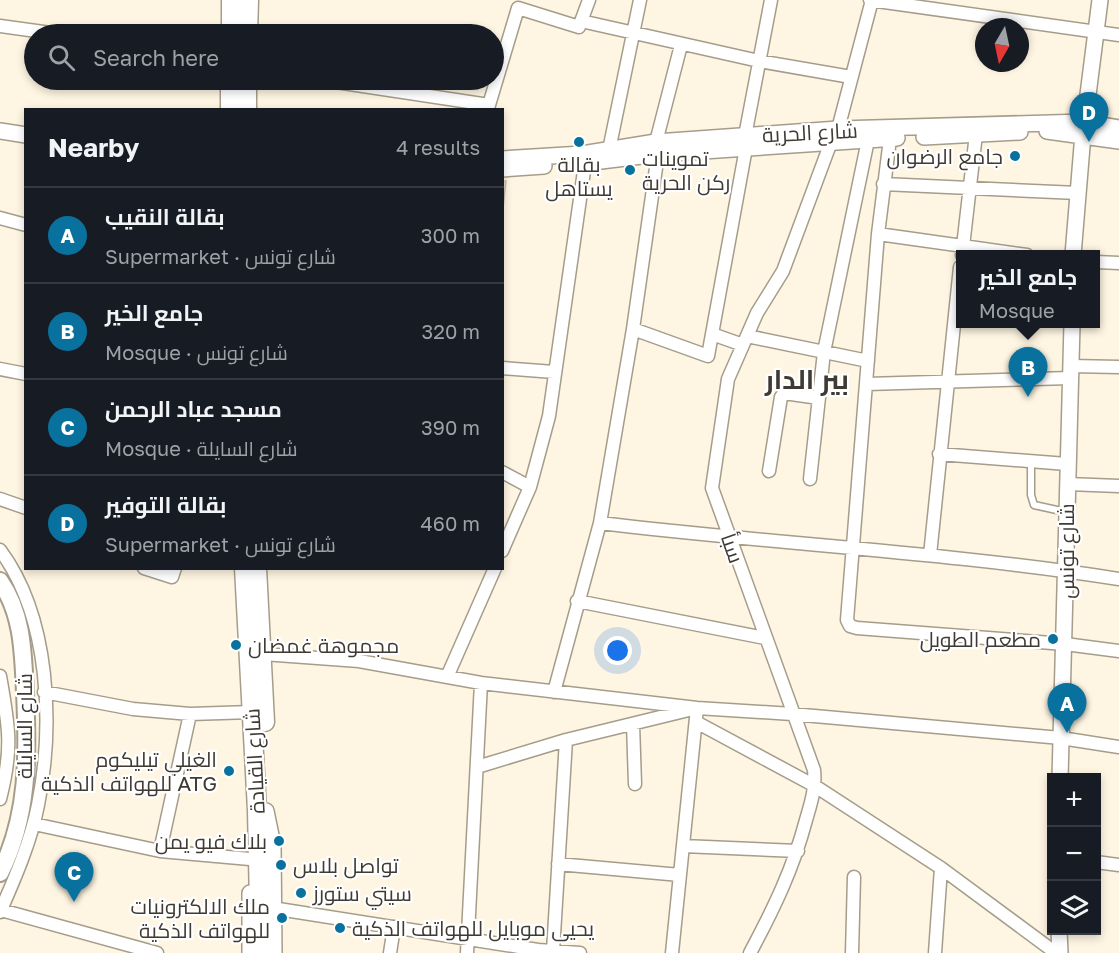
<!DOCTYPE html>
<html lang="en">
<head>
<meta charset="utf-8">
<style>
  body { margin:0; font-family:"Golos Text",Cairo,sans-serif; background:#20242c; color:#f1f3f6 }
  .controls { position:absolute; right:18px; bottom:18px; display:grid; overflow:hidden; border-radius:0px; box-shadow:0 3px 9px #0003 }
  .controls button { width:54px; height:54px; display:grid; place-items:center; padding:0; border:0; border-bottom:2px solid #363941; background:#171b24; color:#f1f3f6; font:30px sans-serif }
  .compass { position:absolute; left:975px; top:18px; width:54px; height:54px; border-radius:50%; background:#171b24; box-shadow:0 3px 9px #0003; rotate:189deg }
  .you { position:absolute; left:618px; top:651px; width:21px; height:21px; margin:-15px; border:4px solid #fff; border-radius:50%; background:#1a73e8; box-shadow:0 0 0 9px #1a73e833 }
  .badge { display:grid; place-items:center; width:39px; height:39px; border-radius:50%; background:#09719e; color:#fff; font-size:20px; font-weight:700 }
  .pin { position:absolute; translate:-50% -50px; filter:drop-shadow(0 2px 3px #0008) }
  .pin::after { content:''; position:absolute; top:32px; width:21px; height:18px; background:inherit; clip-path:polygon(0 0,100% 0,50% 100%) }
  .popup { position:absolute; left:956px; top:250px; width:144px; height:78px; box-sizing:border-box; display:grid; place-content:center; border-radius:0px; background:#171b24; filter:drop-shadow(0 2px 4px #0005); font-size:20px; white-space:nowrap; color:#9ea1a6 }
  .popup b { font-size:22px; color:#f1f3f6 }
  .popup::after { content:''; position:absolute; left:50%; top:100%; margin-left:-12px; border:12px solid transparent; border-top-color:#171b24 }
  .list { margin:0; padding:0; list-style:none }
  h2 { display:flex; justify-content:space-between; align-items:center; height:78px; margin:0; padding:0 24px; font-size:26px }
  h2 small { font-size:20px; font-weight:400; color:#9ea1a6 }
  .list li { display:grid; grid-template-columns:39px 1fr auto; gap:18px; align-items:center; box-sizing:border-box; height:96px; padding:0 24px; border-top:2px solid #363941 }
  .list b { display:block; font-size:22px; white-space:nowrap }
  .list p { margin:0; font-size:20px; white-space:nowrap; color:#9ea1a6 }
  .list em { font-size:20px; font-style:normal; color:#9ea1a6 }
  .icon { flex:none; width:33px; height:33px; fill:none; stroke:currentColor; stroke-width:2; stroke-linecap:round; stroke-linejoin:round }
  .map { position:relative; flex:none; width:1119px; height:953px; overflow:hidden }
  .search { position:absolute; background:#171b24; box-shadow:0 3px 9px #0003; left:24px; top:24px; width:480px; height:66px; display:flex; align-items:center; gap:15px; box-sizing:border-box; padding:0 21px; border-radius:33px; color:#9ea1a6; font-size:22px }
  .panel { position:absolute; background:#171b24; box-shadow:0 3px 9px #0003; left:24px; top:108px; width:480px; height:462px; border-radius:0px }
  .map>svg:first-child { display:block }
</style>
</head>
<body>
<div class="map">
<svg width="1119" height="953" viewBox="0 0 1119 953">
  <rect width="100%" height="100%" fill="#fef5e2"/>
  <path fill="#e3dac8" stroke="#c9c1ae" stroke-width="1.5" d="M502,181H506L502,217Z"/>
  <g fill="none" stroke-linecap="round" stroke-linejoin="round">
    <defs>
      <path id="service" d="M1031,461V495L1034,505L1066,512"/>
      <path id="minor" d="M870,0L1119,35
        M581,21L759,61L851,77
        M0,26L58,34
        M323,80L489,105L518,8L579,27L589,0
        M838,129L872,0
        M745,136L771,0
        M890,139L878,234L847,620L850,626L857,628L1065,644L1119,651
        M656,142L681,45
        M609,150L640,0
        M883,184L1078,193
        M0,218L26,225
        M878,234L1027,255
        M962,255L976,134
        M1096,262L1119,263
        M633,329L708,356L746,148
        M712,334L743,345
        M747,336L868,361
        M1071,366L1119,367
        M502,368L554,372
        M0,369L26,374
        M867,384L1071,378
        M939,454L1067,464
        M769,471L781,397L784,393L819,398
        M502,472L530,487
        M810,479L824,352L868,140
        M1067,484L1119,486
        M0,499L26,508
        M600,523C773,544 947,552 1119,579
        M0,550C50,617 54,725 38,805C31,841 15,878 0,912
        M502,551L530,487L549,416L585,164
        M930,555L960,267
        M144,568L172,577L175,568
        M577,601L765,638
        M263,654L359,661L481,683L697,708L792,714L1061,738L1119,747
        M0,676C9,726 13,749 0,799
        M447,677L495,568
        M44,692L133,709L190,714L252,712
        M554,692L600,523L633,329L658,154
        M696,722L815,786L941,868L1056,953
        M633,724L635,784
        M477,767L566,740L697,708L672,953
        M34,824L160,851L250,859
        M683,846L798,851
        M160,851L190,714
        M1096,862L1119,865
        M558,864L680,875
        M272,908L538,950L580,953
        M1,910L157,953
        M553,951L566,740
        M390,953L394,927
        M467,953L481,683
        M750,953C774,908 793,869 806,820C811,803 816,788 814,770L712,488L728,379L757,313L783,271L831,142
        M852,953L854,877
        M935,953L941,868"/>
      <path id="tertiary" d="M0,131L26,135
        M1047,131L1119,141
        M924,137L1020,132
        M502,159L582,154L656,142L838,129L1084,122L1119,128
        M601,161L658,154L897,138
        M502,169L544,166
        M1073,255L1083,134L1100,0
        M1060,778L1072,324
        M266,811L273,845L274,953
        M1059,930L1060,953
        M250,953V893"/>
      <path id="secondary" d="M0,581C23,614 23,653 25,692C28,754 29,816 0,873"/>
      <path id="primary" d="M231,34V0
        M248,34L249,0
        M247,80V110
        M230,110V80
        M244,568L257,810L260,953
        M257,568L265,722"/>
    </defs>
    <use href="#service" stroke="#a59d8b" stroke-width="9"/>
    <use href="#minor" stroke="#a59d8b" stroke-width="15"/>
    <use href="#tertiary" stroke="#a59d8b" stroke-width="18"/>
    <use href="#secondary" stroke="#a59d8b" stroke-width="20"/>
    <use href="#primary" stroke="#a59d8b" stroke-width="21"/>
    <use href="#service" stroke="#fff" stroke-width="6"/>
    <use href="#minor" stroke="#fff" stroke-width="12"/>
    <use href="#tertiary" stroke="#fff" stroke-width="15"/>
    <use href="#secondary" stroke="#fff" stroke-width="16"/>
    <use href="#primary" stroke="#fff" stroke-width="18"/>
  </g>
  <g fill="#09719e" stroke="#fff" stroke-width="2">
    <circle cx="579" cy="142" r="6"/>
    <circle cx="1015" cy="156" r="6"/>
    <circle cx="630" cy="170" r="6"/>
    <circle cx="1053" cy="639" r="6"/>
    <circle cx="236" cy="645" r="6"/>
    <circle cx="229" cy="771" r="6"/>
    <circle cx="279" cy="841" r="6"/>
    <circle cx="281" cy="865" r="6"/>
    <circle cx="301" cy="893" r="6"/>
    <circle cx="282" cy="918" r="6"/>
    <circle cx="340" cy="928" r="6"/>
  </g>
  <g text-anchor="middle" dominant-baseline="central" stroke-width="4.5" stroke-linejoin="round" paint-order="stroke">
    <g font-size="21" fill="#3f3b34" stroke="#fff">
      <text transform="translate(810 132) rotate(-3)">شارع الحرية</text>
      <text transform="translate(733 548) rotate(71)">سبأ</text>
      <text transform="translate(1066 551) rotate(-90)">شارع تونس</text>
      <text transform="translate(24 726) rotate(-90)">شارع السايلة</text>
      <text transform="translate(254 761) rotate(-93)">شارع القيادة</text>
    </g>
    <g font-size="21" fill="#3f3b34" stroke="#fff" text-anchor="end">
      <text x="1003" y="156">جامع الرضوان</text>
      <text x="642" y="158" text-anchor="start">تموينات<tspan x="642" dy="24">ركن الحرية</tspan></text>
      <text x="579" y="164" text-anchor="middle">بقالة<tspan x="579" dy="24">يستاهل</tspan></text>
      <text x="1041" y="639">مطعم الطويل</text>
      <text x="248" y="645" text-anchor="start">مجموهة غمضان</text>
      <text x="217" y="759">الغيلي تيليكوم<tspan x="217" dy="24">للهواتف الذكية ATG</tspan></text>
      <text x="267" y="841">بلاك فيو يمن</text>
      <text x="293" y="865" text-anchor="start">تواصل بلاس</text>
      <text x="313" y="893" text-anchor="start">سيتي ستورز</text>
      <text x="270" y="906">ملك الالكترونيات<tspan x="270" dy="24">للهواتف الذكية</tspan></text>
      <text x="352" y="928" text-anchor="start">يحيى موبايل للهواتف الذكية</text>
    </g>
    <g font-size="27" font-weight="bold" fill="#3f3b34" stroke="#fff">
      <text x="807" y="379">بير الدار</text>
    </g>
  </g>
</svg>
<div class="controls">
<button>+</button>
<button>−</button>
<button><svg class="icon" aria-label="layers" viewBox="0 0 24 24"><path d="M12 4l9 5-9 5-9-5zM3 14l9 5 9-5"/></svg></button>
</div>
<svg class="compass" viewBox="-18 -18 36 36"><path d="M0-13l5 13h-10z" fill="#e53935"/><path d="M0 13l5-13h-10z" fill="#9ea1a6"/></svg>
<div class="you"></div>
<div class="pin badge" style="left:1067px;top:733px">A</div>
<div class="pin badge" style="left:1028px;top:397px">B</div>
<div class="popup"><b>جامع الخير</b>Mosque</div>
<div class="pin badge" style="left:74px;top:902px">C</div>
<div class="pin badge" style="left:1089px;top:142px">D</div>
<div class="search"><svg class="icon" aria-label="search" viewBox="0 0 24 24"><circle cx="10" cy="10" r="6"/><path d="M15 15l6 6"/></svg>Search here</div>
<section class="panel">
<h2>Nearby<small>4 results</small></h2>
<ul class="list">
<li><span class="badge">A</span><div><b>بقالة النقيب</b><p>Supermarket · شارع تونس</p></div><em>300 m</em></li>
<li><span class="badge">B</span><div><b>جامع الخير</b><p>Mosque · شارع تونس</p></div><em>320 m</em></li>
<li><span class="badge">C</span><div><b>مسجد عباد الرحمن</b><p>Mosque · شارع السايلة</p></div><em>390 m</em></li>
<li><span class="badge">D</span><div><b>بقالة التوفير</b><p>Supermarket · شارع تونس</p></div><em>460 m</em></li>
</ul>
</section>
</div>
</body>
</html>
